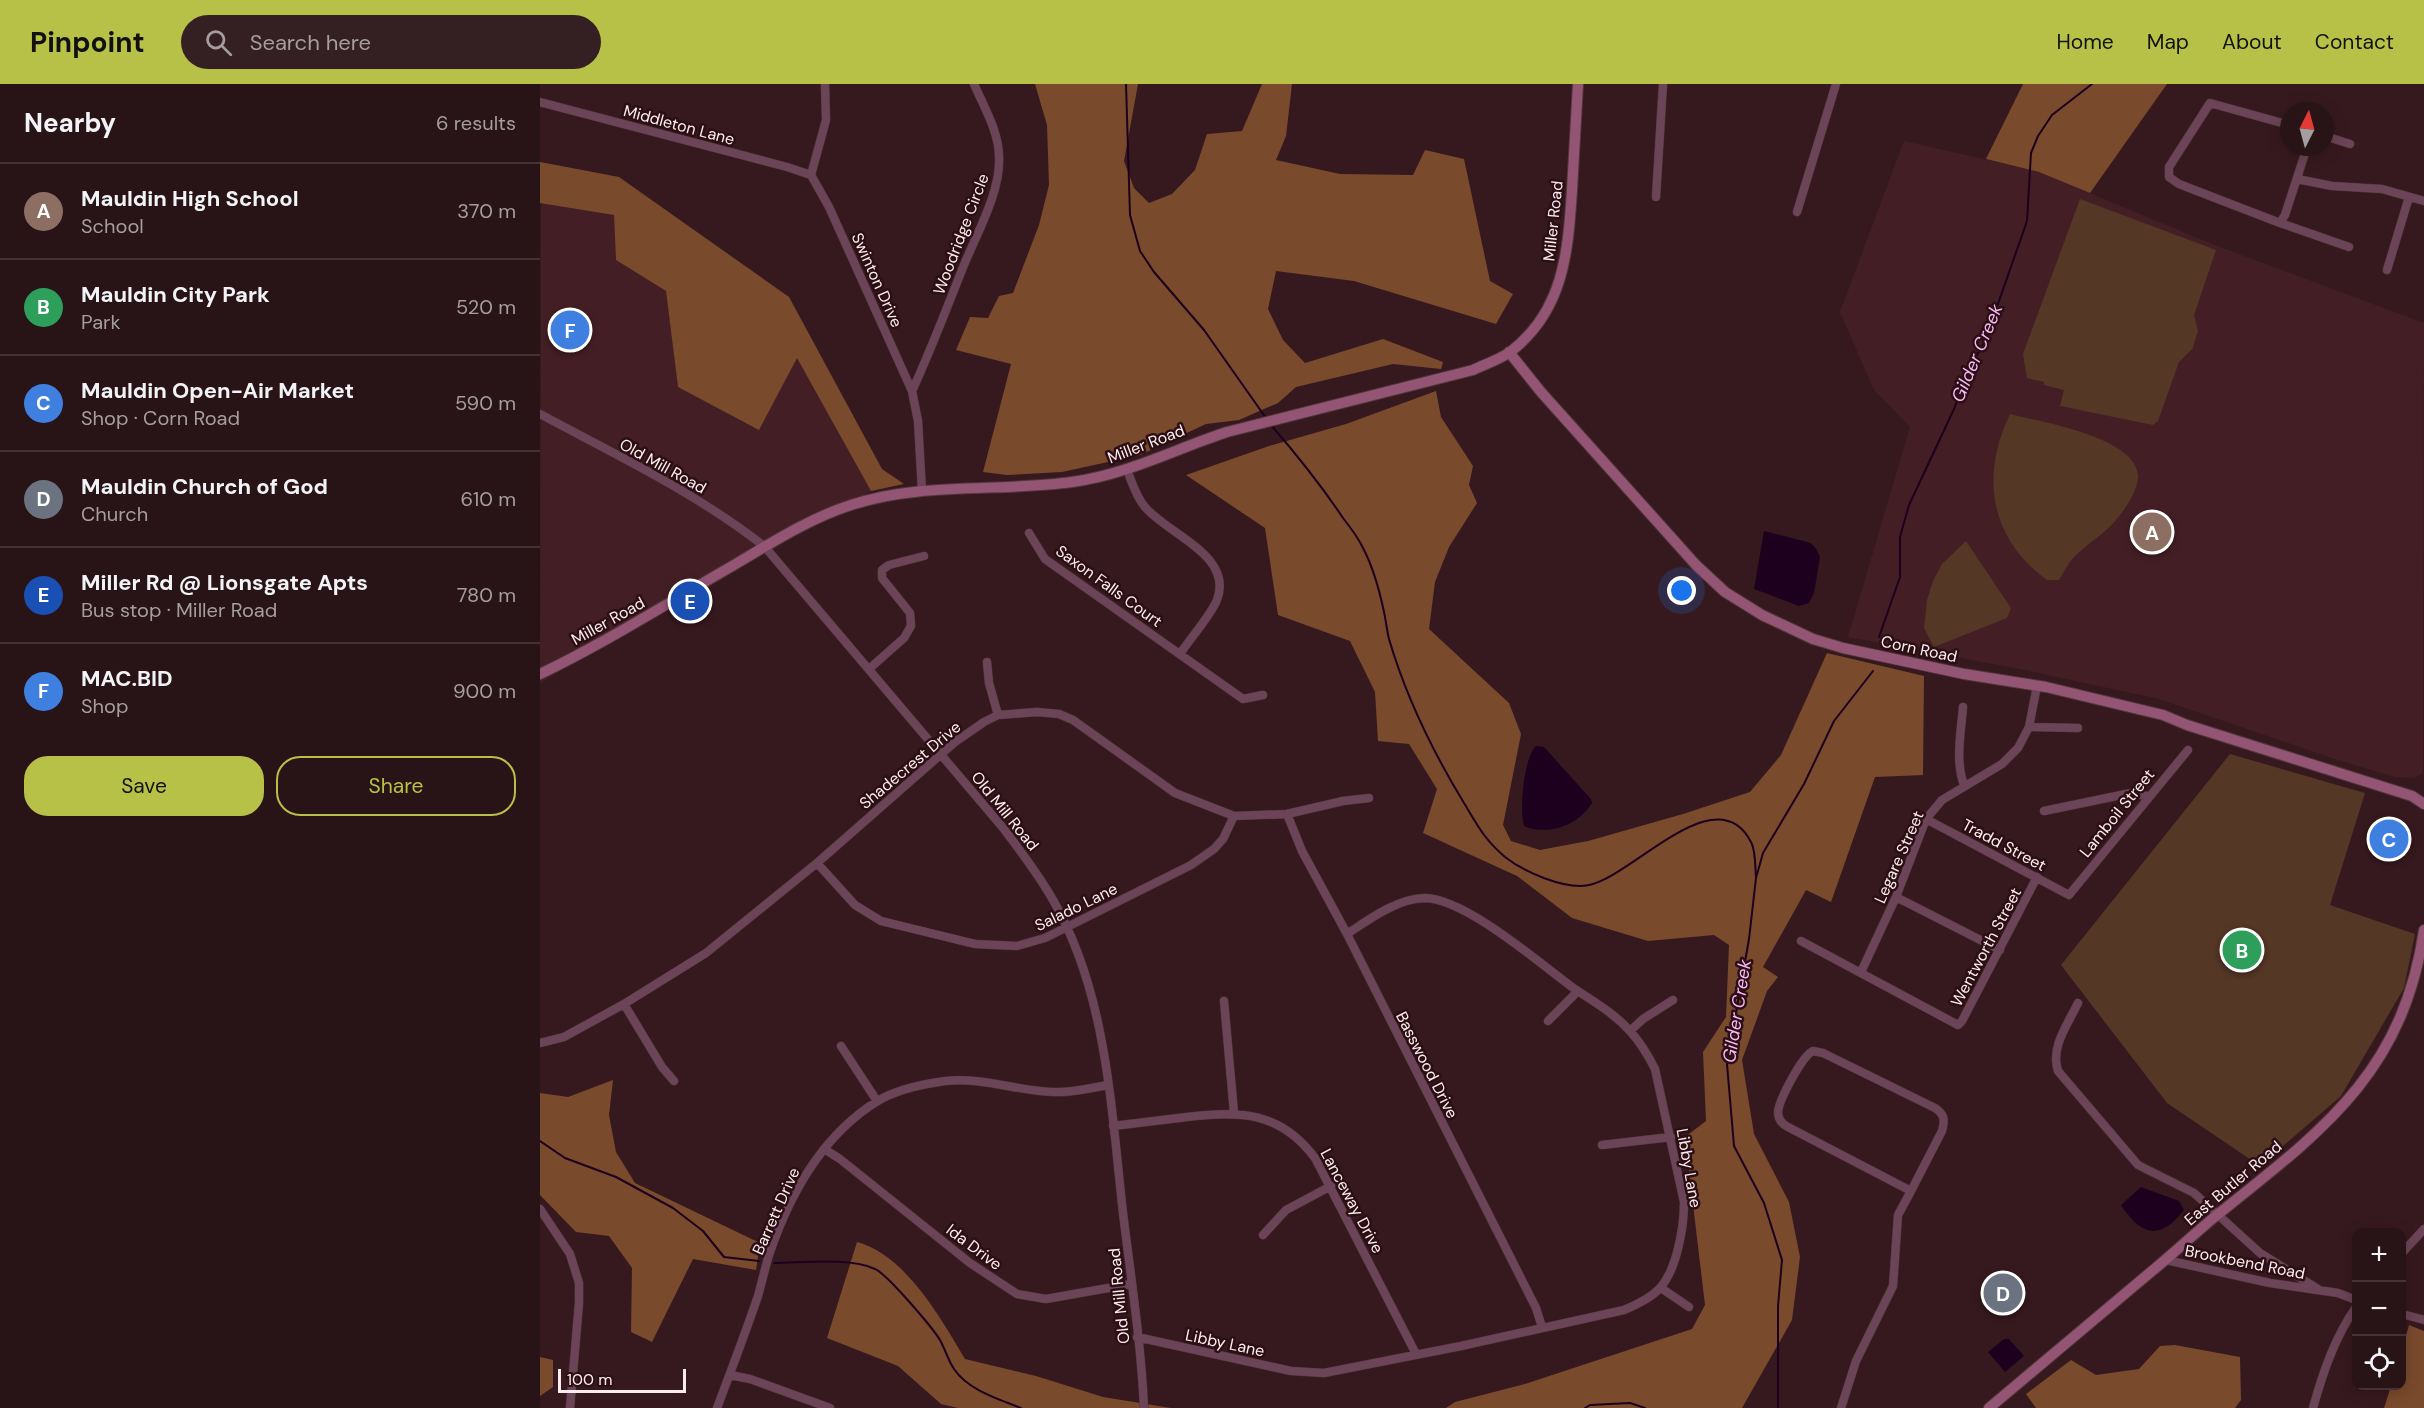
<!DOCTYPE html>
<html lang="en">
<head>
<meta charset="utf-8">
<style>
  body { margin:0; font-family:"DM Sans",sans-serif; background:#342023; color:#f1f3f6 }
  .controls { position:absolute; right:18px; bottom:18px; display:grid; overflow:hidden; border-radius:12px; box-shadow:0 3px 15px #0003 }
  .controls button { width:54px; height:54px; display:grid; place-items:center; padding:0; border:0; border-bottom:2px solid #443235; background:#281316; color:#f1f3f6; font:30px sans-serif }
  .compass { position:absolute; left:1740px; top:18px; width:54px; height:54px; border-radius:50%; background:#281316; box-shadow:0 3px 15px #0003; rotate:6deg }
  .scale { position:absolute; left:18px; bottom:15px; width:128px; box-sizing:border-box; padding-left:6px; border:3px solid #fdecee; border-top:0; font-size:16px; line-height:21px; white-space:nowrap; color:#fdecee; -webkit-text-stroke:4px #2b0f15; paint-order:stroke }
  .you { position:absolute; left:1142px; top:507px; width:21px; height:21px; margin:-15px; border:4px solid #fff; border-radius:50%; background:#1a73e8; box-shadow:0 0 0 9px #1a73e833 }
  .badge { display:grid; place-items:center; width:39px; height:39px; border-radius:50%; background:#b8c147; color:#fff; font-size:20px; font-weight:700 }
  .pin { position:absolute; translate:-50% -50%; border:3px solid #fff; box-shadow:0 2px 6px #0006 }
  .list { margin:0; padding:0; list-style:none }
  h2 { display:flex; justify-content:space-between; align-items:center; height:78px; margin:0; padding:0 24px; font-size:26px }
  h2 small { font-size:20px; font-weight:400; color:#a59ea1 }
  .list li { display:grid; grid-template-columns:39px 1fr auto; gap:18px; align-items:center; box-sizing:border-box; height:96px; padding:0 24px; border-top:2px solid #443235 }
  .list b { display:block; font-size:22px; white-space:nowrap }
  .list p { margin:0; font-size:20px; white-space:nowrap; color:#a59ea1 }
  .list em { font-size:20px; font-style:normal; color:#a59ea1 }
  .actions { display:flex; gap:12px; padding:18px 24px }
  .actions a { flex:1; padding:14px 0; border:2px solid #b8c147; border-radius:24px; text-align:center; font-size:21px; color:#b8c147 }
  .actions .main { background:#b8c147; color:#111 }
  .icon { flex:none; width:33px; height:33px; fill:none; stroke:currentColor; stroke-width:2; stroke-linecap:round; stroke-linejoin:round }
  .map { position:relative; flex:none; width:1884px; height:1324px; overflow:hidden }
  header { display:flex; align-items:center; gap:36px; box-sizing:border-box; height:84px; padding:0 30px; background:#b8c147; color:#111 }
  header strong { font-size:28px }
  nav { display:flex; gap:33px; margin-inline-start:auto; font-size:21px }
  .search { width:420px; height:54px; background:#342023; display:flex; align-items:center; gap:15px; box-sizing:border-box; padding:0 21px; border-radius:33px; color:#a59ea1; font-size:22px }
  main { display:flex }
  aside { flex:1; background:#281316 }
  .map>svg:first-child { display:block }
</style>
</head>
<body>
<header>
<strong>Pinpoint</strong>
<div class="search"><svg class="icon" aria-label="search" viewBox="0 0 24 24"><circle cx="10" cy="10" r="6"/><path d="M15 15l6 6"/></svg>Search here</div>
<nav><a>Home</a><a>Map</a><a>About</a><a>Contact</a></nav>
</header>
<main>
<aside>
<h2>Nearby<small>6 results</small></h2>
<ul class="list">
<li><span class="badge" style="background:#8d6e63">A</span><div><b>Mauldin High School</b><p>School</p></div><em>370 m</em></li>
<li><span class="badge" style="background:#2e9e5b">B</span><div><b>Mauldin City Park</b><p>Park</p></div><em>520 m</em></li>
<li><span class="badge" style="background:#3f7fe0">C</span><div><b>Mauldin Open-Air Market</b><p>Shop · Corn Road</p></div><em>590 m</em></li>
<li><span class="badge" style="background:#6b7280">D</span><div><b>Mauldin Church of God</b><p>Church</p></div><em>610 m</em></li>
<li><span class="badge" style="background:#1a4fb4">E</span><div><b>Miller Rd @ Lionsgate Apts</b><p>Bus stop · Miller Road</p></div><em>780 m</em></li>
<li><span class="badge" style="background:#3f7fe0">F</span><div><b>MAC.BID</b><p>Shop</p></div><em>900 m</em></li>
</ul>
<div class="actions"><a class="main">Save</a><a>Share</a></div>
</aside>
<div class="map">
<svg width="1884" height="1324" viewBox="0 0 1884 1324">
  <rect width="100%" height="100%" fill="#36191e"/>
  <path fill="#431f25" d="M1364,57L1499,88L1672,160L1884,239L1883,689L1874,694L1855,693L1798,676L1619,615L1480,585L1308,553L1370,343L1334,306L1300,228Z
    M1,117L74,131L76,176L126,207L138,303L257,274L331,407L226,465L0,599Z"/>
  <path fill="#543725" d="M1540,115L1676,166L1654,231L1658,247L1656,253L1653,264L1639,278L1618,337L1613,341L1520,322L1524,306L1504,301V298L1487,294L1483,270Z
    M1470,330C1501,338 1595,353 1598,391C1599,403 1587,423 1579,432C1568,448 1548,459 1534,473C1528,479 1524,488 1519,496H1507C1450,455 1440,392 1470,330Z
    M1426,457L1471,524L1467,534L1394,563L1384,544L1387,516L1393,497L1402,480Z
    M1690,670L1825,709L1790,821L1875,850L1864,904L1801,1012L1720,1082L1627,1019L1521,881Z"/>
  <path fill="#7a4a2d" d="M495,0H598L584,77L594,104L609,119L632,110L655,86L667,50L702,47L722,0H752L746,52L736,76L800,90L873,91L885,66L924,75L950,197L973,210L956,240L814,197L736,187L728,225L743,256L765,279L843,255L903,278L901,285L853,280L756,303L738,319L699,336L666,340L600,371L522,388L467,391L443,388L471,280L416,266L430,233L448,234L459,212L473,209L499,141L509,101L507,41Z
    M1483,0H1627L1550,109L1499,88L1446,75Z
    M0,78L79,93L249,213L342,385L364,400L331,407L257,274L219,346L138,303L126,207L76,176L74,131L0,119Z
    M896,307L901,333L933,382L929,401L937,419L909,463L895,498L889,545L969,619L981,650L963,741L971,757L1000,766L1048,757L1143,730L1210,708L1241,671L1287,569L1384,592L1383,691L1335,693L1291,818L1266,806L1223,883L1238,893L1227,907L1202,976L1214,1050L1249,1118L1260,1173L1252,1236L1202,1324H906L915,1318L985,1300L1152,1245L1165,1221L1145,1053L1166,1037L1163,968L1186,933L1189,861L1174,851L1108,857L1032,834L977,792L883,749L897,705L869,660L838,657L835,608L810,557L738,531L725,444L646,391L729,362L806,340Z
    M73,996L69,1031L76,1068L95,1099L220,1159L216,1186L153,1175L112,1258L91,1248L92,1184L69,1152L36,1148L0,1111V1009L28,1013Z
    M317,1158C366,1171 401,1235 425,1275L496,1292L563,1313L631,1324H418L401,1320L358,1282L287,1254Z
    M1869,1241L1884,1247V1324H1844L1851,1302H1862V1266Z
    M1635,1261L1700,1273L1701,1316L1695,1324H1496L1486,1310L1531,1276L1556,1291L1599,1285L1620,1262Z
    M0,1273L13,1276V1303L0,1312Z"/>
  <path fill="#1d001d" d="M1224,447L1271,459L1276,465L1280,473L1274,509L1269,519L1259,522L1214,505Z
    M996,662L1004,663L1051,715L1052,719C1038,742 1008,752 984,742C979,725 984,673 996,662Z
    M1601,1103L1639,1117L1644,1126C1620,1157 1601,1152 1581,1121Z
    M1464,1255H1469L1484,1272L1465,1288L1448,1268Z"/>
  <g fill="none" stroke-linecap="round" stroke-linejoin="round">
    <path stroke="#1d001d" stroke-width="2" d="M586,0L590,131L600,167L614,188L664,246L726,334
      M731,341C757,371 781,401 803,434C810,443 818,453 823,464C832,481 840,509 844,528C846,537 847,547 849,555C866,613 893,668 924,719C938,742 944,755 965,773C984,788 1025,806 1049,801C1092,793 1177,691 1211,758C1216,767 1215,783 1216,794
      M1339,553L1360,493V453L1369,421L1414,325L1430,283L1445,257L1487,137L1491,69L1498,52L1512,31L1552,0
      M0,1057L25,1074L76,1093L133,1124L163,1147L184,1173L219,1177
      M234,1179C263,1179 310,1173 335,1185C347,1190 392,1243 400,1256C405,1265 408,1276 414,1285C428,1306 458,1315 481,1324
      M1045,1324L1050,1321L1090,1319L1105,1324
      M1238,1324V1222L1242,1176L1224,1119L1194,1062L1187,980L1209,855L1216,794L1223,769L1264,700L1294,637L1333,587"/>
    <defs>
      <path id="street" d="M285,0L286,36L271,91L289,123L372,307L378,337L382,407
        M0,18L247,83L271,91
        M1749,41L1670,19L1629,83V93L1639,100L1740,139L1745,131L1767,63
        M1785,52L1810,60
        M1757,95L1792,102L1842,105L1884,117
        M1116,113L1123,0
        M1257,128L1296,0
        M1740,139L1809,163
        M1847,186L1869,113
        M372,307C391,266 407,223 424,181C437,149 461,107 459,73C459,48 444,23 434,0
        M0,330C76,371 157,409 225,463L464,745C481,768 499,791 513,816C567,910 571,1024 583,1129C591,1194 601,1259 604,1324
        M587,386C592,398 596,413 605,423C627,450 694,471 677,516C671,531 649,556 640,570
        M489,449L505,475L703,615L723,611
        M447,578L449,599L458,631
        M329,585L364,554L371,542L370,529L342,494V486L349,481L384,472
        M1423,623C1421,648 1415,677 1424,701
        M1489,643L1538,644
        M1504,727L1591,709L1607,712
        M747,730L762,767L807,850L996,1224L1002,1243
        M1386,735L1529,811L1648,666
        M277,779L315,821L341,837L435,860L477,862L505,854L651,781L674,765L683,755L694,732
        M1356,813L1460,866
        M1261,857L1418,941L1422,937L1497,793
        M1321,888L1356,813L1386,735L1402,716L1462,680L1478,664L1489,643L1497,602
        M684,917L694,1029
        M1538,919C1528,940 1510,963 1518,987L1598,1081L1654,1109L1720,1169L1778,1205
        M84,920L122,983L134,997
        M1008,937L1038,907
        M1090,947L1103,935L1133,916
        M0,959L24,953L84,920L166,869L277,779L415,658L444,638L458,631L497,628L519,630L533,636L635,709L694,732L747,730L803,717L829,714
        M301,962L337,1017
        M1273,967L1283,969L1395,1024C1405,1031 1405,1036 1402,1047L1371,1107L1248,1043C1242,1040 1238,1035 1238,1028C1239,1016 1262,972 1273,967Z
        M573,1042C598,1039 622,1036 647,1033C700,1027 740,1027 775,1074L876,1270
        M1062,1061L1131,1053
        M284,1065L300,1075L430,1179L477,1210L506,1215L591,1200
        M0,1125L30,1170L39,1199V1219L30,1324
        M723,1151L746,1126L791,1102
        M1862,1169L1884,1145
        M1626,1176L1730,1199L1798,1209L1816,1216
        M1121,1204L1149,1223
        M1862,1230L1884,1236
        M597,1253L751,1287L784,1289L921,1262L1084,1226C1096,1221 1111,1214 1120,1204C1137,1185 1144,1143 1144,1118L1115,985C1108,971 1100,958 1090,947C1073,928 1052,917 1032,903C998,878 926,815 885,814C858,814 828,836 807,850
        M190,1291L210,1295L290,1324
        M177,1324C191,1287 205,1250 218,1212C222,1198 225,1183 230,1168C250,1110 282,1052 336,1018C355,1006 383,1000 405,997C442,993 478,1007 514,1008C532,1009 550,1004 568,1001
        M1301,1324L1316,1277L1353,1202L1358,1131L1371,1107
        M1773,1324C1783,1288 1795,1253 1816,1223"/>
      <path id="secondary" d="M969,268L1001,308L1156,481L1185,508L1222,531L1273,555L1303,564L1424,590L1506,603L1623,631L1647,641L1872,712L1884,720
        M0,590C67,558 129,518 194,481C231,459 270,434 311,421C381,398 459,408 532,398C586,391 635,365 687,348L933,286C945,280 959,276 970,268C1024,227 1028,168 1032,106C1034,71 1036,35 1038,0
        M1449,1324C1503,1278 1558,1233 1612,1187C1634,1169 1655,1149 1677,1131C1783,1046 1863,989 1884,846"/>
    </defs>
    <use href="#street" stroke="#52373b" stroke-width="9"/>
    <use href="#secondary" stroke="#52373b" stroke-width="12"/>
    <use href="#street" stroke="#6c4457" stroke-width="8"/>
    <use href="#secondary" stroke="#945575" stroke-width="10"/>
  </g>
  <g text-anchor="middle" dominant-baseline="central" stroke-width="5" stroke-linejoin="round" paint-order="stroke">
    <g font-size="16" fill="#fdecee" stroke="#2b0f15">
      <text transform="translate(139 41) rotate(15)">Middleton Lane</text>
      <text transform="translate(1013 137) rotate(-84)">Miller Road</text>
      <text transform="translate(421 150) rotate(-69)">Woodridge Circle</text>
      <text transform="translate(337 196) rotate(66)">Swinton Drive</text>
      <text transform="translate(606 360) rotate(-21)">Miller Road</text>
      <text transform="translate(123 382) rotate(29)">Old Mill Road</text>
      <text transform="translate(569 502) rotate(36)">Saxon Falls Court</text>
      <text transform="translate(68 537) rotate(-29)">Miller Road</text>
      <text transform="translate(1379 565) rotate(12)">Corn Road</text>
      <text transform="translate(370 681) rotate(-40)">Shadecrest Drive</text>
      <text transform="translate(465 727) rotate(51)">Old Mill Road</text>
      <text transform="translate(1577 729) rotate(-51)">Lamboil Street</text>
      <text transform="translate(1464 761) rotate(28)">Tradd Street</text>
      <text transform="translate(1359 773) rotate(-66)">Legare Street</text>
      <text transform="translate(536 823) rotate(-26)">Salado Lane</text>
      <text transform="translate(1446 863) rotate(-62)">Wentworth Street</text>
      <text transform="translate(887 981) rotate(63)">Basswood Drive</text>
      <text transform="translate(1149 1084) rotate(80)">Libby Lane</text>
      <text transform="translate(1693 1099) rotate(-40)">East Butler Road</text>
      <text transform="translate(812 1117) rotate(62)">Lanceway Drive</text>
      <text transform="translate(236 1127) rotate(-66)">Barrett Drive</text>
      <text transform="translate(434 1163) rotate(37)">Ida Drive</text>
      <text transform="translate(1705 1178) rotate(11)">Brookbend Road</text>
      <text transform="translate(579 1212) rotate(-96)">Old Mill Road</text>
      <text transform="translate(685 1259) rotate(12)">Libby Lane</text>
    </g>
    <g font-size="18" font-style="italic" fill="#f9b9f6" stroke="#2b0f15">
      <text transform="translate(1437 269) rotate(-67)">Gilder Creek</text>
      <text transform="translate(1197 927) rotate(-81)">Gilder Creek</text>
    </g>
  </g>
</svg>
<div class="controls">
<button>+</button>
<button>−</button>
<button><svg class="icon" aria-label="locate" viewBox="0 0 24 24"><circle cx="12" cy="12" r="6"/><path d="M12 2v4M12 18v4M2 12h4M18 12h4"/></svg></button>
</div>
<svg class="compass" viewBox="-18 -18 36 36"><path d="M0-13l5 13h-10z" fill="#e53935"/><path d="M0 13l5-13h-10z" fill="#a59ea1"/></svg>
<div class="scale">100 m</div>
<div class="you"></div>
<div class="pin badge" style="left:1612px;top:448px;background:#8d6e63">A</div>
<div class="pin badge" style="left:1702px;top:866px;background:#2e9e5b">B</div>
<div class="pin badge" style="left:1849px;top:755px;background:#3f7fe0">C</div>
<div class="pin badge" style="left:1463px;top:1209px;background:#6b7280">D</div>
<div class="pin badge" style="left:150px;top:517px;background:#1a4fb4">E</div>
<div class="pin badge" style="left:30px;top:246px;background:#3f7fe0">F</div>
</div>
</main>
</body>
</html>
